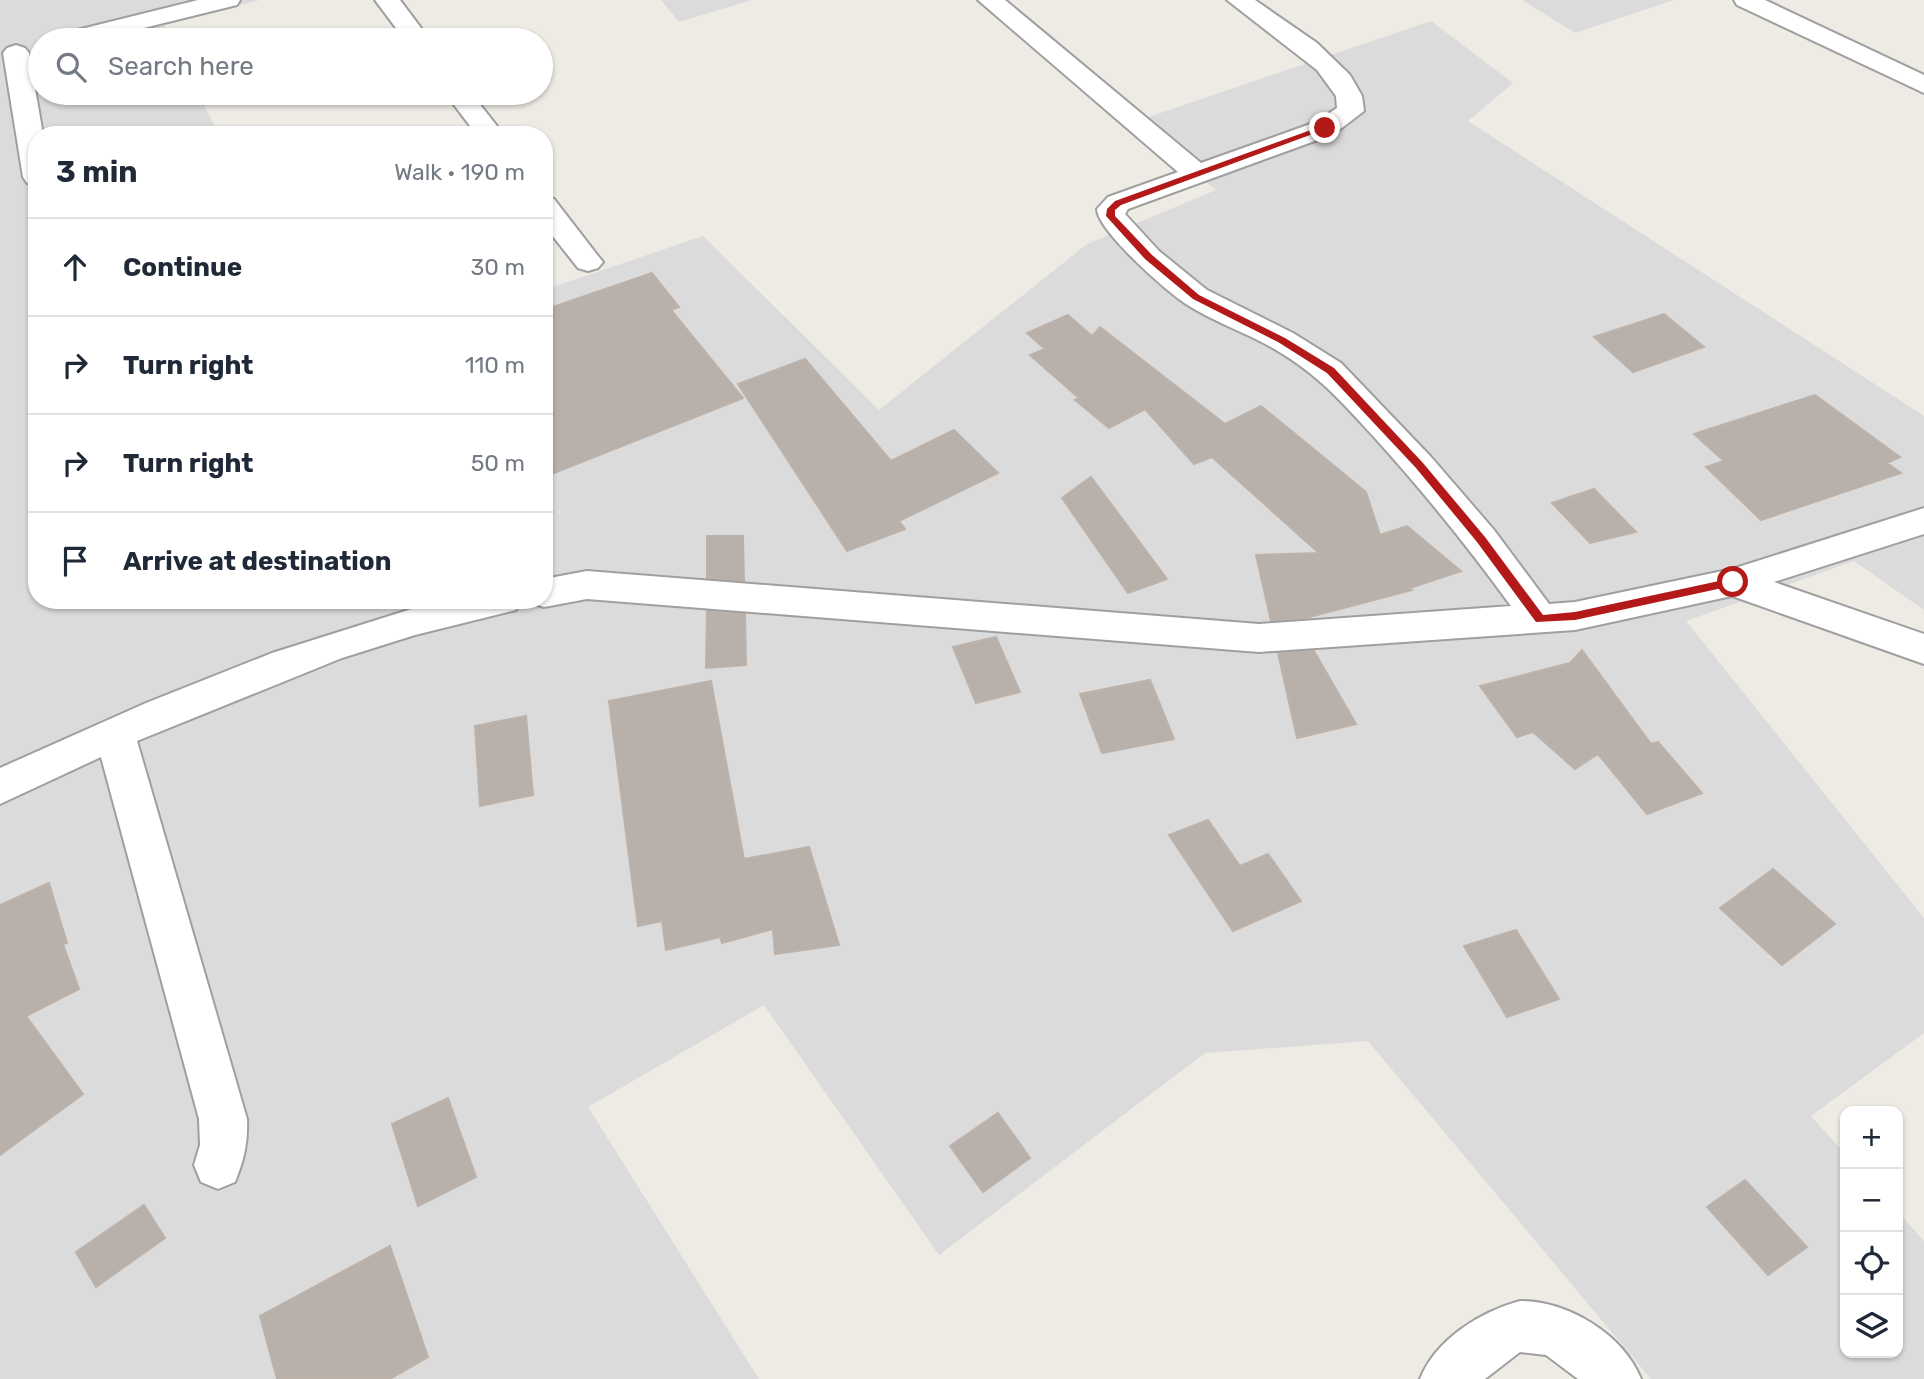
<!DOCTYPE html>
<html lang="en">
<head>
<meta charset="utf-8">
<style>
  body { margin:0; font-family:Rubik,sans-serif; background:#f2f2f3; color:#1f2937 }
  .controls { position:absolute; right:21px; bottom:21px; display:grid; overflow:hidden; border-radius:14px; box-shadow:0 2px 5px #0004 }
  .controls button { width:63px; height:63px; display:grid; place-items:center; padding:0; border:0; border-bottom:2px solid #e0e1e3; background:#fff; color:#1f2937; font:35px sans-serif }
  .stop { position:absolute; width:21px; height:21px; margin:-16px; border:5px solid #b31918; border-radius:50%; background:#fff }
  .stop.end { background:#b31918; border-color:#fff; box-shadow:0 2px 7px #0008 }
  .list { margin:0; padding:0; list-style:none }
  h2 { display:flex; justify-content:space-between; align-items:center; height:91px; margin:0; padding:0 28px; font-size:30px }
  h2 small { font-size:23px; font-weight:400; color:#747a83 }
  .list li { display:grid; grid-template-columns:46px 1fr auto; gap:21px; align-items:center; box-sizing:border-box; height:98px; padding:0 28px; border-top:2px solid #e0e1e3 }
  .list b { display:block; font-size:26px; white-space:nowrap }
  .list em { font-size:23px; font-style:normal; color:#747a83 }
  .icon { flex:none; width:38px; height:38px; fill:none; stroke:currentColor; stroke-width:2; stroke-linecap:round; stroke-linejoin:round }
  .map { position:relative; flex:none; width:1924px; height:1379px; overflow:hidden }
  .search { position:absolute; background:#fff; box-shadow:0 2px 5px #0004; left:28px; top:28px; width:525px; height:77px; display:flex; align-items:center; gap:18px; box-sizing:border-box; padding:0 24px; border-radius:38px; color:#747a83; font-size:26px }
  .panel { position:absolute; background:#fff; box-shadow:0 2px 5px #0004; left:28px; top:126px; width:525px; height:483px; border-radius:28px }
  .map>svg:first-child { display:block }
</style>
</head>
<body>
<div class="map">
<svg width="1924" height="1379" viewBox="0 0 1924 1379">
  <rect width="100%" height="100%" fill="#eeebe5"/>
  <path fill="#dcdbdb" d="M0,0H260L164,25L171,40H40V93H198L219,135H37V600H544V290L703,236L879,410L1087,244L1216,190L1131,123L1431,21L1513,83L1468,121L1924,416V610L1854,561L1686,621L1924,918V1033L1811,1116L1845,1154V1353H1898V1212L1924,1241V1379H1651L1368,1041L1205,1053L939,1255L764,1005L588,1107L759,1379H0Z
    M661,0H752L679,22Z
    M1522,0H1674L1575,33Z"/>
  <path fill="#b7b0ab" stroke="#bdb2a9" stroke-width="2" d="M652,273L679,307L671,310L743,398L544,477V310Z
    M1664,314L1704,347L1633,372L1594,337Z
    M1068,315L1092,336L1100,327L1225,424L1261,406L1366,492L1380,535L1407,526L1461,571L1410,588L1412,590L1306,618L1271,621L1256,555L1319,553L1212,457L1194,464L1145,409L1109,428L1075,400L1079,398L1030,355L1045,349L1027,333Z
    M805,359L891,461L954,430L998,473L899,521L905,529L847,551L738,384Z
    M1815,395L1900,457L1887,463L1901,473L1761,520L1706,467L1724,461L1694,434Z
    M1091,477L1167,579L1128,593L1062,498Z
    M1594,489L1636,532L1590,543L1552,503Z
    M707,536H743L744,581L707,578Z
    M707,611L745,614L746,665L706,668Z
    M996,637L1020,692L976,703L953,647Z
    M1582,650L1651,744L1658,742L1702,793L1647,814L1598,754L1575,769L1533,732L1517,737L1480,686L1570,663Z
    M1314,651L1356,724L1297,738L1278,653Z
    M1150,680L1174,739L1102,753L1080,694Z
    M711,681L744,859L809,847L839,945L775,954L773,929L722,943L720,937L666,950L662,921L638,926L609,701Z
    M526,716L533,795L480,806L475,726Z
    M1208,820L1240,866L1268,854L1301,901L1233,931L1169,835Z
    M1773,869L1835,924L1782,965L1720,908Z
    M49,883L67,943L63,944L79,989L26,1016L83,1094L0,1155V905Z
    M1516,930L1559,999L1507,1017L1464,946Z
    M448,1098L476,1177L418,1206L392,1124Z
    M998,1113L1030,1158L983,1192L950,1146Z
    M1745,1180L1807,1247L1768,1275L1707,1207Z
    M144,1205L165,1238L96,1287L76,1252Z
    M390,1246L428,1357L390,1379H277L260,1316Z"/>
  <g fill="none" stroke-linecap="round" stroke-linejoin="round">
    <defs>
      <path id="street" d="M198,0H240L237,5L95,40H53L57,35Z
        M375,0H400L430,40H405Z
        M978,0H1005L1201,163L1316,122L1337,108L1336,96L1317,70L1227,0H1255L1317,43L1350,75L1362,96L1364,111L1334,134L1128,209L1125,214L1159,251L1207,290L1293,333L1341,363L1431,457L1494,530L1549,604L1575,602L1732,569L1924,508V534L1774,582L1924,634V664L1732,596L1575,630L1259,652L587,599L544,607L531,603L530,600H544V579L587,571L1259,624L1511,606C1468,547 1423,491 1374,437C1339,399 1317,373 1271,347C1244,332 1212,321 1186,304C1167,292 1097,230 1097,209L1108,197L1178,172Z
        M1734,0H1765L1924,75V93L1737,5Z
        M16,45L25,48L29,53L43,135H37V185L27,183L23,177L3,53L7,48Z
        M445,93H471L504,135H477Z
        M544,197L554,199L598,256L603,262L598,268L588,271L578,268L544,225Z
        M440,600H521L516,610L415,635L342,658L137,741L247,1119C248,1143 244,1160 235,1182L218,1189L201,1182L194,1165L200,1145L199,1119L101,757L0,804V768L146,703L272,653Z
        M1520,1301C1568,1301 1623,1334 1641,1379H1578L1546,1355L1520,1352L1485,1379H1420C1436,1339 1480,1312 1520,1301Z"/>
    </defs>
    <use href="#street" stroke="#9f9f9f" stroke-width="4"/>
    <use href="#street" fill="#fff" fill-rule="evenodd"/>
  </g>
  <path fill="#b31918" d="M1322,126L1329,128L1121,205L1115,210V216L1152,255L1199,295L1285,338L1334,368L1423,463L1485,537L1543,615L1575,612L1733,578L1738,582L1736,585L1575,620L1536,622L1477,542L1416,468L1327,373L1278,342L1193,299L1145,259L1106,216L1107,209L1115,201Z"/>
</svg>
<div class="controls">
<button>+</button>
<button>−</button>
<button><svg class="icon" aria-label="locate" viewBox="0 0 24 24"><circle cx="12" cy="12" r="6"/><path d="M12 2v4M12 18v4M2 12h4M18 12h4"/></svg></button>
<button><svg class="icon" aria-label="layers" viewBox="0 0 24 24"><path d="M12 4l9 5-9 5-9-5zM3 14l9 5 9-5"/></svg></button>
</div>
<div class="stop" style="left:1733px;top:582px"></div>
<div class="stop end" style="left:1325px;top:128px"></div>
<div class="search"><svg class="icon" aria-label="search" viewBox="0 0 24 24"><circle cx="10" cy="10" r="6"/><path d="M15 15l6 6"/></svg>Search here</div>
<section class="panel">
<h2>3 min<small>Walk · 190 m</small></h2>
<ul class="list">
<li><svg class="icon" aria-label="ahead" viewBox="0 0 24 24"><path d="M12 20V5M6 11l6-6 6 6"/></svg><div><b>Continue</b></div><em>30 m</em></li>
<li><svg class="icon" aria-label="right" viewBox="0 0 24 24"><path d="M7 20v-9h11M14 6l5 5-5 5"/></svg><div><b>Turn right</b></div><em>110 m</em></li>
<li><svg class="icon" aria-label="right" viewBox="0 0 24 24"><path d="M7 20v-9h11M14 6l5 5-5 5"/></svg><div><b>Turn right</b></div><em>50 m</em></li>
<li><svg class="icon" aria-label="arrive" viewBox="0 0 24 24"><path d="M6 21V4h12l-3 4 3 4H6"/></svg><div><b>Arrive at destination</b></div></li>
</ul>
</section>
</div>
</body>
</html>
